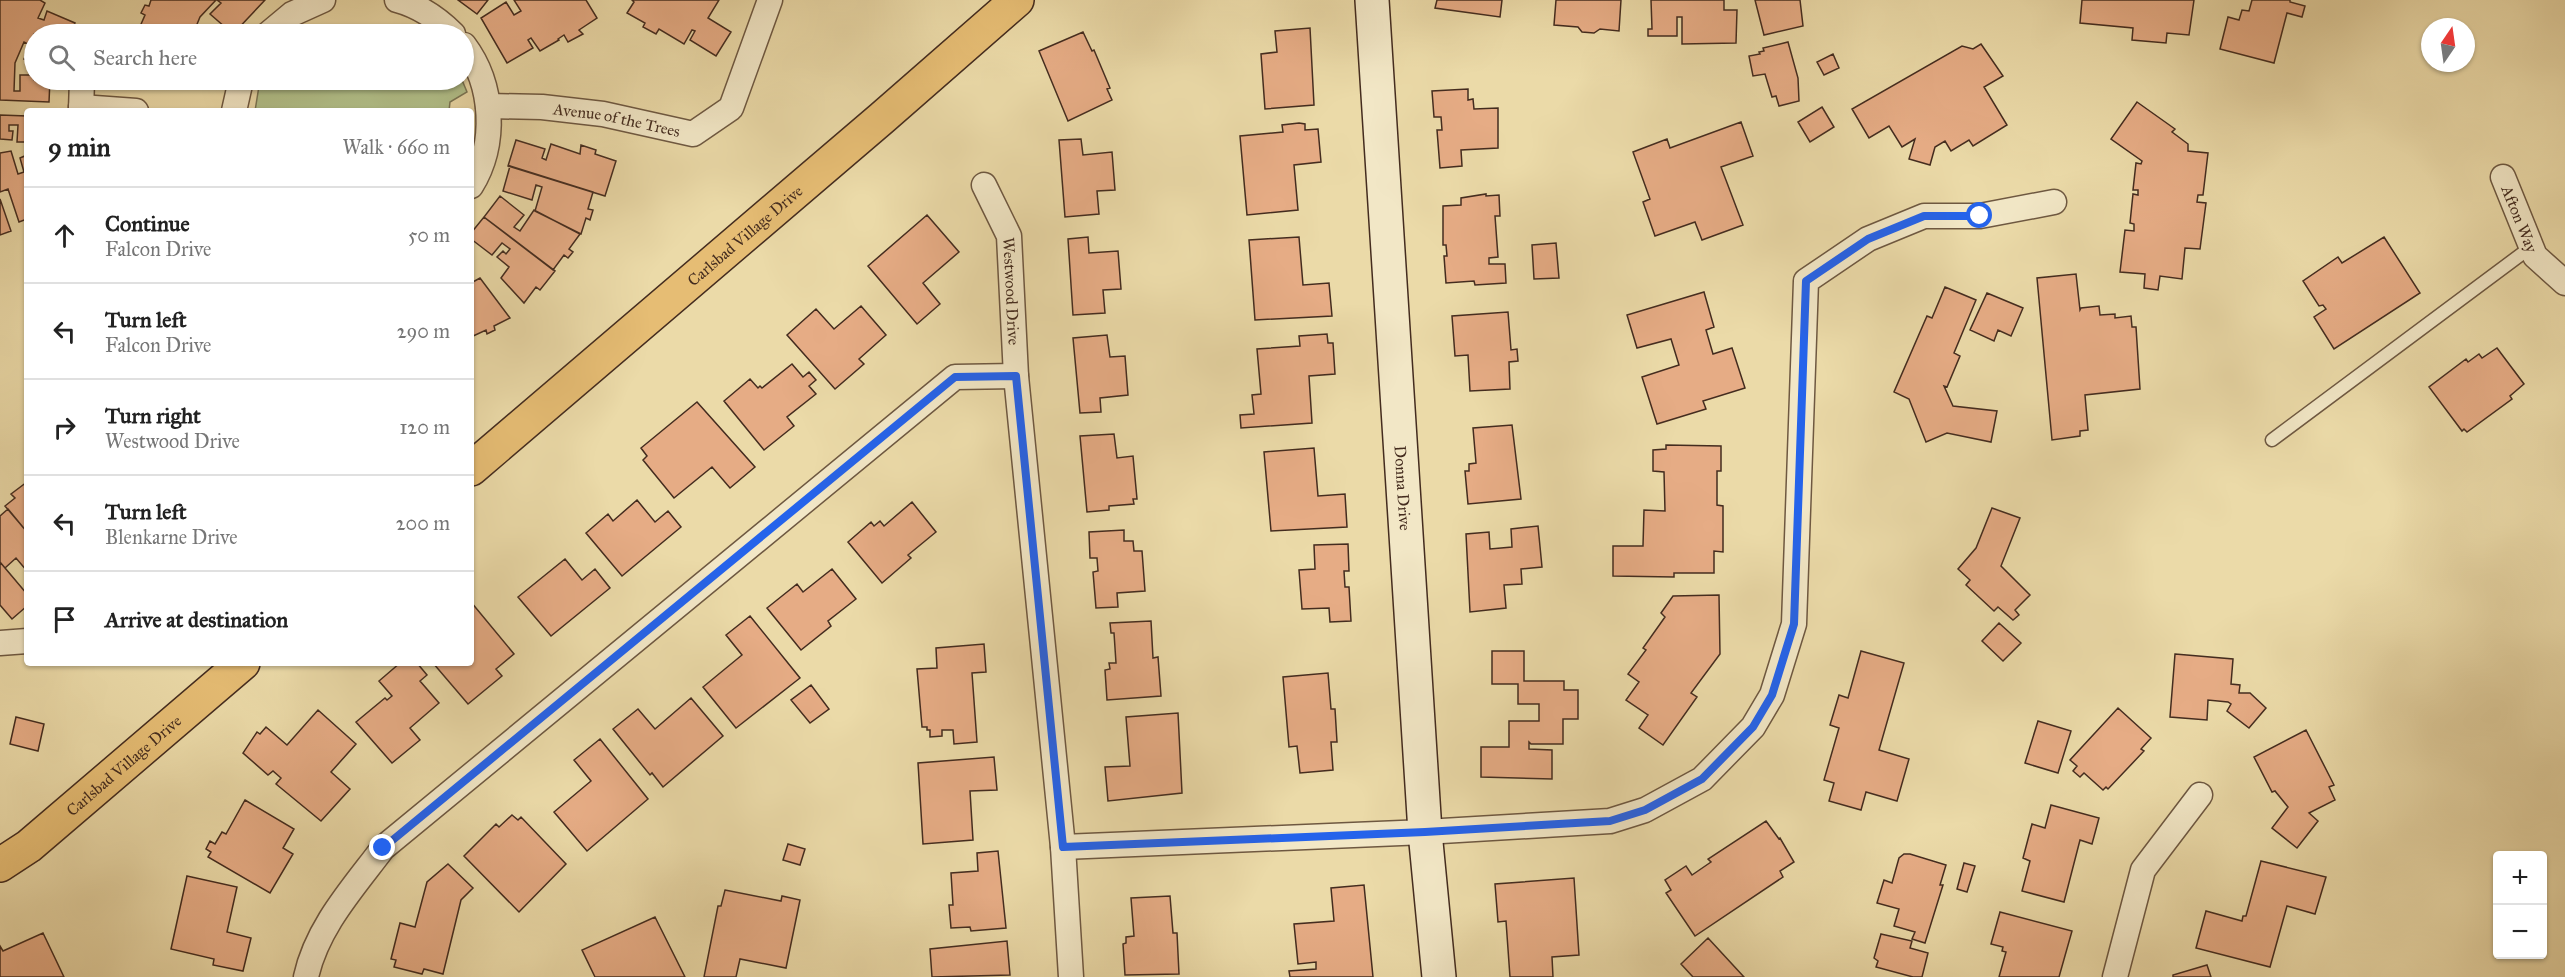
<!DOCTYPE html>
<html lang="en">
<head>
<meta charset="utf-8">
<style>
  body { margin:0; font-family:"IM FELL Great Primer",serif; background:#f6f6f6; color:#222 }
  .controls { position:absolute; right:18px; bottom:18px; display:grid; overflow:hidden; border-radius:6px; box-shadow:0 2px 4px #0004 }
  .controls button { width:54px; height:54px; display:grid; place-items:center; padding:0; border:0; border-bottom:2px solid #e0e0e0; background:#fff; color:#222; font:30px sans-serif }
  .compass { position:absolute; left:2421px; top:18px; width:54px; height:54px; border-radius:50%; background:#fff; box-shadow:0 2px 4px #0004; rotate:13deg }
  .stop { position:absolute; width:18px; height:18px; margin:-14px; border:4px solid #2563eb; border-radius:50%; background:#fff }
  .stop.end { background:#2563eb; border-color:#fff; box-shadow:0 2px 6px #0008 }
  .list { margin:0; padding:0; list-style:none }
  h2 { display:flex; justify-content:space-between; align-items:center; height:78px; margin:0; padding:0 24px; font-size:26px }
  h2 small { font-size:20px; font-weight:400; color:#767676 }
  .list li { display:grid; grid-template-columns:39px 1fr auto; gap:18px; align-items:center; box-sizing:border-box; height:96px; padding:0 24px; border-top:2px solid #e0e0e0 }
  .list b { display:block; font-size:22px; white-space:nowrap }
  .list p { margin:0; font-size:20px; white-space:nowrap; color:#767676 }
  .list em { font-size:20px; font-style:normal; color:#767676 }
  .icon { flex:none; width:33px; height:33px; fill:none; stroke:currentColor; stroke-width:2; stroke-linecap:round; stroke-linejoin:round }
  .map { position:relative; flex:none; width:2565px; height:977px; overflow:hidden }
  .search { position:absolute; background:#fff; box-shadow:0 2px 4px #0004; left:24px; top:24px; width:450px; height:66px; display:flex; align-items:center; gap:15px; box-sizing:border-box; padding:0 21px; border-radius:33px; color:#767676; font-size:22px }
  .panel { position:absolute; background:#fff; box-shadow:0 2px 4px #0004; left:24px; top:108px; width:450px; height:558px; border-radius:6px }
  .map>svg:first-child { display:block }
</style>
</head>
<body>
<div class="map">
<svg width="2565" height="977" viewBox="0 0 2565 977">
  <rect width="100%" height="100%" fill="#ebdaa8"/>
  <filter id="stains"><feTurbulence type="fractalNoise" baseFrequency=".00333" numOctaves="4"/><feColorMatrix values="0 0 0 0 .2 0 0 0 0 .09 0 0 0 0 .02 0 0 0 .5 -.17"/></filter>
  <radialGradient id="worn" r=".72"><stop offset=".6" stop-color="#630" stop-opacity="0"/><stop offset="1" stop-color="#630" stop-opacity=".3"/></radialGradient>
  <path fill="#b2c18b" stroke="#7b7655" stroke-width="1.5" d="M264,80H462L467,92L450,102L449,111H255L259,86Z"/>
  <path fill="#e6ac85" stroke="#442c1f" stroke-width="1.5" d="M0,0H40L45,3L38,18L44,20L47,11L75,23L70,34H34V63L24,59L30,45L24,42L15,63L14,91H20V75H34V80H50L49,102L0,100Z
    M151,0H216L200,17L193,34H124L127,26L138,31L145,15L141,13L145,5L149,6Z
    M217,0H265L233,34L210,14L221,3Z
    M458,0H488L477,14Z
    M514,0H586L597,18L579,30L583,34L568,42L564,35L558,39L559,40L540,51L531,38L528,40L533,48L507,63L481,18L506,2L514,15L521,11Z
    M632,0H719L708,18L731,32L716,56L690,40L695,31L692,30L684,44L659,29L656,34L643,27L645,23L627,13L634,2Z
    M1437,0H1502L1500,17L1435,8Z
    M1556,0H1621L1619,31L1600,29L1594,33L1582,32L1578,27L1554,25Z
    M1651,0H1724V10H1737L1736,43L1682,44V17H1677V36H1648V29H1652Z
    M1755,0H1800L1803,26L1764,35Z
    M2082,0H2194L2189,35L2167,33L2166,43L2132,40L2133,28L2080,23Z
    M2252,0H2290V2L2305,6L2302,17L2287,13L2274,63L2220,49L2228,17L2239,20L2242,10L2249,11Z
    M1310,28L1314,105L1265,109L1261,54L1277,52L1275,31Z
    M1083,32L1092,51L1094,50L1110,88L1107,89L1112,100L1068,121L1039,51Z
    M1788,42L1798,78L1799,101L1779,106L1776,96L1772,97L1765,74L1753,76L1749,56L1760,54L1759,52L1764,51L1763,48Z
    M1981,44L2003,76L1984,87L2007,125L1973,146L1969,140L1951,151L1945,141L1935,147L1930,165L1909,159L1915,139L1902,147L1889,126L1869,138L1852,109L1962,46L1973,49Z
    M1833,54L1839,68L1824,75L1817,62Z
    M185,80H214L210,89Z
    M1468,89V100L1473,99L1474,109L1498,108V148L1461,150L1462,166L1440,168L1437,130H1442L1441,117H1434L1432,91Z
    M2137,102L2175,129L2172,132L2188,144V151L2208,153L2203,195H2198L2197,202L2206,203L2200,249L2185,248L2182,279L2160,276L2158,290L2144,288L2145,274L2120,272L2125,230L2134,231V224L2130,223L2133,194L2138,195V190H2133L2136,163L2141,164L2142,161L2111,139Z
    M1822,107L1834,127L1810,142L1798,122Z
    M0,115L27,116V142H17L18,125H9V131H13L12,140L0,139Z
    M1741,122L1753,156L1721,167L1743,225L1702,240L1695,222L1655,236L1643,202L1650,199L1633,152L1667,139L1670,148Z
    M1299,123L1305,124V130L1318,129L1321,162L1294,165L1298,210L1247,215L1240,136L1283,132L1282,125Z
    M1081,139L1083,155L1112,152L1115,190L1097,191L1099,214L1065,217L1059,140Z
    M516,140L545,149L542,158L546,160L551,144L580,154L581,145L596,150L595,154L616,161L605,196L508,166Z
    M11,151L18,174L24,172L20,158L27,155V219L19,222L8,189L0,192V153Z
    M510,166L593,192L588,209L593,210L590,220L586,218L581,234L535,211L542,187L536,185L532,200L503,191Z
    M1486,194V196L1499,195L1500,216H1495L1498,257L1489,258V264H1505L1506,283L1475,285L1474,281L1446,283L1444,256H1447L1446,245H1443V206L1461,205V198Z
    M500,196L524,215L514,227L520,231L534,210L580,234L569,249L573,252L568,258L564,255L553,270L484,217Z
    M0,199L11,231L0,235Z
    M927,215L959,252L923,283L940,304L917,324L868,266Z
    M484,217L555,271L540,290L536,287L524,303L501,278L509,267L497,257L503,251L506,254L510,249L502,243L492,255L471,239V233Z
    M1088,237L1089,253L1118,251L1121,289L1103,290L1105,313L1073,315L1068,239Z
    M1299,237L1303,285L1329,283L1332,316L1255,320L1249,240Z
    M2384,237L2420,293L2334,349L2314,317L2326,309L2323,305L2319,306L2303,281L2338,257L2342,263Z
    M1556,243L1559,278L1534,279L1532,245Z
    M2076,274L2080,310L2081,308L2099,306L2100,315L2115,314V318L2131,316L2132,327H2136L2140,389L2085,395L2088,430L2080,431V436L2052,440L2037,278Z
    M480,278L510,318L494,326L495,330L487,334L486,330L471,337V283Z
    M1945,287L1976,300L1954,353L1960,356L1947,387L1944,386L1953,406L1997,411L1991,442L1947,433L1926,442L1909,399L1894,392L1927,316L1932,318Z
    M1704,292L1714,327L1706,330L1713,354L1732,348L1745,388L1703,401L1706,409L1657,424L1642,377L1679,365L1671,339L1637,348L1627,315Z
    M1987,293L2023,308L2011,336L1998,330L1994,341L1970,330Z
    M861,306L886,335L859,359L864,364L835,389L787,335L816,309L834,329Z
    M1508,312L1511,350L1517,349L1518,361L1509,362L1510,389L1470,391L1468,355L1455,356L1452,316Z
    M1327,334L1328,343H1333L1335,374L1309,376L1312,423L1241,428L1240,415L1254,414L1252,395L1261,394L1257,349L1300,346L1299,336Z
    M1107,335L1110,357L1125,356L1128,395L1100,398L1101,412L1080,413L1073,338Z
    M2497,348L2524,384L2510,396L2512,399L2467,432L2464,429L2462,431L2429,387L2466,359L2468,362L2479,354L2482,358Z
    M792,364L803,377L809,372L816,380L809,386L816,394L787,417L794,426L764,450L724,401L750,379L758,388L760,386L762,388Z
    M697,402L755,467L730,488L712,467L674,498L643,460L647,456L641,448Z
    M1512,425L1521,499L1468,504L1465,471H1469V464L1476,463L1473,428Z
    M1114,434L1117,458L1133,456L1137,499H1133L1134,504L1109,506V510L1087,512L1080,436Z
    M1666,445L1721,446V471H1717V505L1723,506V552L1714,551V573H1674V577L1613,576V546H1643L1644,510L1665,511L1664,472L1653,471V450L1666,449Z
    M1314,448L1318,496L1345,494L1347,527L1271,531L1264,452Z
    M27,482V532L5,506L15,498L11,494Z
    M637,500L655,522L668,511L681,527L622,576L586,533L608,514L613,521Z
    M912,502L936,532L908,555L911,558L882,583L848,542L871,522L874,526L880,521L884,526Z
    M1992,508L2020,518L2001,566L2030,595L2015,610L2019,615L2013,620L1998,607L1994,611L1966,585L1970,580L1958,569L1976,548Z
    M8,509L27,532V571L16,558L5,568L0,562V516Z
    M1538,526L1542,567L1521,569L1522,584L1504,585L1506,608L1470,612L1466,534L1489,532L1490,549L1512,547L1511,529Z
    M1124,530V541H1133L1134,551H1142L1145,591L1117,593L1118,607L1096,608L1093,572L1098,571L1097,558H1090L1089,532Z
    M1348,544L1349,571H1344L1345,587H1349L1351,621L1330,622L1329,608L1302,609L1299,570L1315,569L1314,545Z
    M565,559L582,580L595,569L610,588L551,636L518,597Z
    M0,562L27,594V606L12,619L0,605Z
    M832,569L856,599L828,621L831,626L801,650L767,608L797,584L803,592Z
    M1719,595L1720,654L1691,693L1697,697L1663,745L1639,728L1648,715L1626,700L1639,682L1628,674L1646,650L1643,648L1665,617L1661,613L1673,596Z
    M471,602L514,654L496,669L502,676L468,704L433,663H471Z
    M750,616L800,678L736,728L703,687L742,655L726,635Z
    M1151,621L1153,658L1158,657L1161,696L1107,700L1105,670L1110,669L1109,663H1116L1114,633H1111L1110,623Z
    M1999,623L2021,643L2003,661L1982,641Z
    M984,644L986,672L972,673L977,742L954,744L953,730H942V736L930,737V730H927V727H922L917,669L937,668L936,648Z
    M1492,651H1524V681H1564V690H1578V719H1563V744H1531L1529,742V749L1552,750V779L1481,777V747H1509V721H1539V704H1518V684H1492Z
    M1861,651L1904,663L1879,750L1909,759L1897,801L1866,792L1861,810L1829,801L1834,783L1824,780L1839,728L1830,725L1839,695L1848,698Z
    M2175,654L2233,659L2231,684L2240,685L2239,693H2250L2266,708L2249,728L2227,711L2231,704L2228,702L2208,700L2207,720L2170,717Z
    M400,663H417L427,675L420,681L439,703L410,728L420,740L392,763L356,722L385,698L387,700L392,696L379,681Z
    M1328,673L1331,709H1335L1337,742H1331L1333,770L1300,773L1297,746L1289,747L1283,677Z
    M811,685L829,709L810,723L791,700Z
    M691,698L723,736L663,787L652,773L650,775L613,729L638,709L655,729Z
    M2118,708L2151,738L2141,749L2144,751L2108,789L2106,787L2103,790L2084,773L2080,777L2073,771L2077,766L2070,760Z
    M318,710L356,744L331,772L350,789L321,821L276,784L281,778L273,771L268,775L243,753L257,732L260,734L266,727L287,745Z
    M1178,713L1182,793L1108,801L1105,767L1130,766L1126,717Z
    M16,717L44,724L38,751L10,744Z
    M2038,721L2071,731L2058,773L2025,763Z
    M2306,730L2334,785L2329,787L2335,800L2309,813L2318,821L2297,848L2272,828L2288,807L2275,791L2272,792L2254,757Z
    M600,739L648,799L587,851L554,812L591,781L574,760Z
    M994,757L997,790L970,791L973,840L923,844L918,763Z
    M245,800L294,829L283,848L293,854L270,893L208,857L211,852L206,849L210,841L215,844L222,832L226,834Z
    M2051,805L2099,818L2092,844L2080,840L2064,902L2022,891L2030,861L2023,858L2032,824L2045,828Z
    M512,815L518,820L521,817L566,864L519,912L464,856L496,824L499,827Z
    M1766,821L1779,839L1780,838L1794,862L1780,871L1783,877L1695,936L1666,893L1671,890L1665,880L1686,866L1692,875L1711,862L1708,859Z
    M788,844L805,849L800,865L783,860Z
    M998,851L1006,928L971,931L970,927L951,928L949,905H953L951,873L978,871L977,853Z
    M1904,854H1910L1946,865L1940,885H1943L1925,943L1912,939L1915,932L1894,926L1899,909L1877,903L1884,880L1892,883L1899,858Z
    M2261,861L2326,877L2315,914L2287,906L2270,967L2196,948L2206,911L2242,921L2243,916H2246Z
    M1964,863L1975,866L1967,892L1957,889Z
    M448,864L473,888L461,900L443,974L424,969L422,974L394,967L396,960L391,959L400,923L415,927L427,882Z
    M187,876L237,887L227,932L251,938L243,971L213,965L214,959L171,949Z
    M1574,878L1579,955L1552,957L1553,977H1510L1506,921L1498,922L1495,884Z
    M1364,885L1373,977H1290L1289,971L1316,969V962L1298,964L1294,924L1334,921L1331,888Z
    M725,890L781,901L782,896L800,900L786,968L740,959L736,977H704L718,906H721Z
    M1170,896L1173,933H1177L1179,974L1125,975L1123,944L1126,943V937L1134,936L1131,898Z
    M2000,912L2072,931L2059,977H1999L2006,952L2002,951L2003,947L1991,944Z
    M655,917L685,977H595L582,950Z
    M43,933L64,977H0V946L3,951Z
    M1881,934L1912,941L1910,948L1928,953L1922,977H1913L1876,967L1878,961L1874,958Z
    M1708,938L1744,977H1693L1681,964Z
    M1007,941L1010,975L932,977L930,949Z
    M2207,965L2211,977H2173V975Z"/>
  <g fill="none" stroke-linecap="round" stroke-linejoin="round">
    <defs>
      <path id="lane" d="M2272,440L2531,247"/>
      <g id="street">
        <path d="M397,0C419,6 437,18 453,34"/>
        <path d="M268,34L292,14L323,0"/>
        <path d="M464,45C494,85 497,144 471,186"/>
        <path id="s1" d="M488,106L542,107L603,114L693,134L731,108L770,0"/>
        <path d="M81,107L136,111"/>
        <path d="M81,111L82,80"/>
        <path d="M234,111L241,80"/>
        <path id="s2" d="M2503,177L2535,256L2565,283"/>
        <path id="s3" d="M984,185L1009,236L1016,376L1063,847L1071,977"/>
        <path d="M0,643L27,641"/>
        <path d="M1063,847L1425,832L1610,821L1645,810L1702,779L1753,727L1772,695L1794,624L1806,281L1868,239L1924,216H1980L2054,202"/>
        <path d="M306,977C317,927 353,888 383,848L955,377L1016,376"/>
        <path d="M2115,977L2143,870L2200,795"/>
      </g>
      <g id="secondary">
        <path id="s4" d="M1372,0L1425,832L1439,977"/>
      </g>
      <g id="primary">
        <path id="s5" d="M471,469L882,118L1017,0"/>
        <path id="s6" d="M0,865L29,846L243,663"/>
      </g>
    </defs>
    <use href="#lane" stroke="#6e5841" stroke-width="15"/>
    <use href="#street" stroke="#6e5841" stroke-width="27"/>
    <use href="#secondary" stroke="#442c1f" stroke-width="36"/>
    <use href="#primary" stroke="#442c1f" stroke-width="36"/>
    <use href="#lane" stroke="#f2e7c6" stroke-width="12"/>
    <use href="#street" stroke="#f2e7c6" stroke-width="24"/>
    <use href="#secondary" stroke="#f2e7c6" stroke-width="33"/>
    <use href="#primary" stroke="#e6bd74" stroke-width="33"/>
  </g>
  <g fill="none" stroke-linecap="round" stroke-linejoin="round">
    <path stroke="#2563eb" stroke-width="8" d="M383,848L955,377L1016,376L1063,847L1425,832L1610,821L1645,810L1702,779L1753,727L1772,695L1794,624L1806,281L1868,239L1924,216H1980"/>
  </g>
  <g text-anchor="middle" dominant-baseline="central" stroke-width="4.5" stroke-linejoin="round" paint-order="stroke">
    <g font-size="16" fill="#442c1f" stroke="#f2e7c6">
      <text stroke="none"><textPath href="#s1" startOffset="130">Avenue of the Trees</textPath></text>
      <text stroke="none"><textPath href="#s2" startOffset="45">Afton Way</textPath></text>
      <text stroke="none"><textPath href="#s5" startOffset="360">Carlsbad Village Drive</textPath></text>
      <text stroke="none"><textPath href="#s3" startOffset="112">Westwood Drive</textPath></text>
      <text stroke="none"><textPath href="#s4" startOffset="489">Donna Drive</textPath></text>
      <text stroke="none"><textPath href="#s6" startOffset="159">Carlsbad Village Drive</textPath></text>
    </g>
  </g>
  <rect width="100%" height="100%" filter="url(#stains)"/>
  <rect width="100%" height="100%" fill="url(#worn)"/>
</svg>
<div class="controls">
<button>+</button>
<button>−</button>
</div>
<svg class="compass" viewBox="-18 -18 36 36"><path d="M0-13l5 13h-10z" fill="#e53935"/><path d="M0 13l5-13h-10z" fill="#767676"/></svg>
<div class="stop" style="left:1980px;top:216px"></div>
<div class="stop end" style="left:383px;top:848px"></div>
<div class="search"><svg class="icon" aria-label="search" viewBox="0 0 24 24"><circle cx="10" cy="10" r="6"/><path d="M15 15l6 6"/></svg>Search here</div>
<section class="panel">
<h2>9 min<small>Walk · 660 m</small></h2>
<ul class="list">
<li><svg class="icon" aria-label="ahead" viewBox="0 0 24 24"><path d="M12 20V5M6 11l6-6 6 6"/></svg><div><b>Continue</b><p>Falcon Drive</p></div><em>50 m</em></li>
<li><svg class="icon" aria-label="left" viewBox="0 0 24 24"><path d="M17 20v-9H6M10 6l-5 5 5 5"/></svg><div><b>Turn left</b><p>Falcon Drive</p></div><em>290 m</em></li>
<li><svg class="icon" aria-label="right" viewBox="0 0 24 24"><path d="M7 20v-9h11M14 6l5 5-5 5"/></svg><div><b>Turn right</b><p>Westwood Drive</p></div><em>120 m</em></li>
<li><svg class="icon" aria-label="left" viewBox="0 0 24 24"><path d="M17 20v-9H6M10 6l-5 5 5 5"/></svg><div><b>Turn left</b><p>Blenkarne Drive</p></div><em>200 m</em></li>
<li><svg class="icon" aria-label="arrive" viewBox="0 0 24 24"><path d="M6 21V4h12l-3 4 3 4H6"/></svg><div><b>Arrive at destination</b></div></li>
</ul>
</section>
</div>
</body>
</html>
